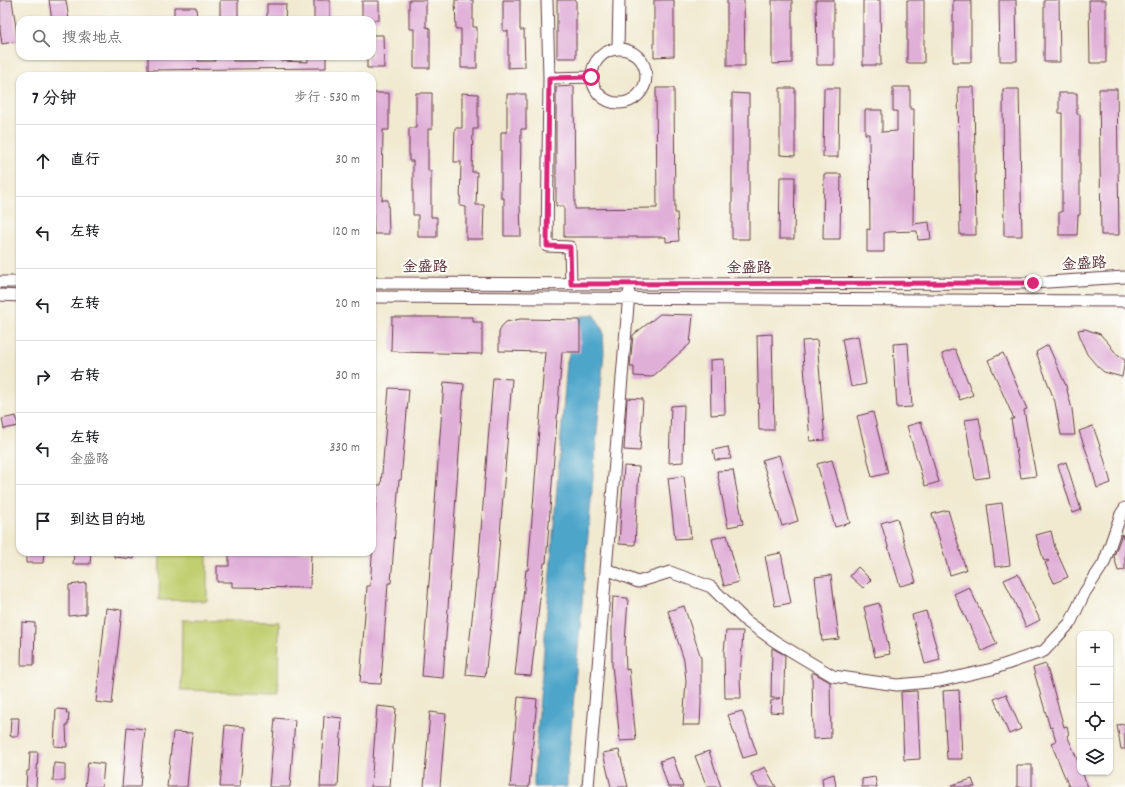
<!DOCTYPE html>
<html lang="zh">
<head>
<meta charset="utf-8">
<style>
  body { margin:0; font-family:Dekko,"LXGW WenKai TC",sans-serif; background:#f6f6f6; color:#202124 }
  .controls { position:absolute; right:12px; bottom:12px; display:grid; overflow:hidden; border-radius:8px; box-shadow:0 1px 3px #0004 }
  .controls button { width:36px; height:36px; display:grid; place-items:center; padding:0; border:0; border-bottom:1px solid #e0e0e0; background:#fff; color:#202124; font:20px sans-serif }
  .stop { position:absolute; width:12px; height:12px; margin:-9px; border:3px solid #db2777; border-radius:50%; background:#fff }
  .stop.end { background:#db2777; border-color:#fff; box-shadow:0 1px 4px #0008 }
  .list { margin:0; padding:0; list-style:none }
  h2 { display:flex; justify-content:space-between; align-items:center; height:52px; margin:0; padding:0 16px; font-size:17px }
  h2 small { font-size:13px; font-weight:400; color:#757577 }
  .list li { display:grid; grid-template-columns:26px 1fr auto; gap:12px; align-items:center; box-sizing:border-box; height:72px; padding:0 16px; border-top:1px solid #e0e0e0 }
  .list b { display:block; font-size:15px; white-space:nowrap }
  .list p { margin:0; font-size:13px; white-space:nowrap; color:#757577 }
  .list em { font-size:13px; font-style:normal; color:#757577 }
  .icon { flex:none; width:22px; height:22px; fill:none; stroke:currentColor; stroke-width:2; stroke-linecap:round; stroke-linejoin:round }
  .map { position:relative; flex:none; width:1125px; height:787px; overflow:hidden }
  .search { position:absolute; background:#fff; box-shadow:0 1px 3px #0004; left:16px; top:16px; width:360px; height:44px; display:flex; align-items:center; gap:10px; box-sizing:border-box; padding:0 14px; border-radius:12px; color:#757577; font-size:15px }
  .panel { position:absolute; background:#fff; box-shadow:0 1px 3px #0004; left:16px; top:72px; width:360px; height:484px; border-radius:12px }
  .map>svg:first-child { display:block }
</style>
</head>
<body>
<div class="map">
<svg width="1125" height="787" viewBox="0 0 1125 787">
  <rect width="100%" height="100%" fill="#fdfcf7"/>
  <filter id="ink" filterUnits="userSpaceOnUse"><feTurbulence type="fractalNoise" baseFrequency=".025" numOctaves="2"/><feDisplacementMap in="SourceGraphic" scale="8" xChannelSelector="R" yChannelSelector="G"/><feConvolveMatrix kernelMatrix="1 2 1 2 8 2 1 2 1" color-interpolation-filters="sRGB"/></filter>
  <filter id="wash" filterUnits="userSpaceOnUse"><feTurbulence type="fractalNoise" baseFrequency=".012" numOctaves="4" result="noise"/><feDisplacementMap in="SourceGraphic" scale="16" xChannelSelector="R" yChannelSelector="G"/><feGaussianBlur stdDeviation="0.9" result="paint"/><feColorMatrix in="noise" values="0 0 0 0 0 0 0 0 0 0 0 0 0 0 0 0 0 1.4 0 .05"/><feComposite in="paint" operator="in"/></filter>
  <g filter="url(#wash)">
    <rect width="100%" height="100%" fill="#f1ead1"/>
    <path fill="#c1cf71" stroke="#86774e" d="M160,552H207V601L159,600Z
      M182,620L279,622L278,693L181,690Z"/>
    <path fill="#4da5ca" stroke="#4c627a" d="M595,315L603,331L604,352L567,775V787H534V772L567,361L579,320L582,316Z"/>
    <g id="blocks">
      <path fill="#e0afd8" d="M0,0H12L18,41L2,44L0,30Z
        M49,0H66L69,20H52Z
        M220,0H238V20H220Z
        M314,0H330V20H314Z
        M409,0H426V27L430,28V68H414V29H409Z
        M455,0H473V27H477V68H461V29H456Z
        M503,0H520V30H524L525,67L508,68V31H503Z
        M557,0H576V58H557Z
        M654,0H674V56L654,57Z
        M727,0H744L745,66H727Z
        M772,0H792V63L772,64Z
        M816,0H834V65H817Z
        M863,0H880L881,65H863Z
        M907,0H924V63H907Z
        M953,0H971V62H953Z
        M999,0H1016L1017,61H1000Z
        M1044,0H1059L1060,62H1044Z
        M1089,0H1106V63H1090Z
        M362,1H379V20H362Z
        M267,4H286L285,20H267Z
        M174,7H196L197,20H174Z
        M372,35H383L384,68H367V56H372Z
        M148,56H198V61H215V56H233V61H263V56H281V61L308,62V56H326V68L148,70Z
        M574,86L575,209L657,208L656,88H674L675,213H677L679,241L666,242V237H564V206H556V87Z
        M893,87H910V109H914L913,224L929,222L931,239L918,240L917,231L887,232L884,233V252H867V229L870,230L869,134H865V110H882V132L897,131V111H893Z
        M958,87H974L976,235H960Z
        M780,88H795V156L780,155Z
        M824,88H839L838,157H823Z
        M1003,89H1019L1022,236H1004Z
        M1099,89H1117L1119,235H1101Z
        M372,93H389V130H383L382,200H388L389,234H374L372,192Z
        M416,93H432V129H428V171H431V217H437V237H418V215H413V161H409V128H416Z
        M462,93L478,94V129H473L472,172H477L476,205H484L483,239H466V207L460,206L461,162H454L455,128H462Z
        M732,93L749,94V239H732Z
        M1059,93H1077V114H1080V215H1078L1077,235H1059V212H1062V113H1059Z
        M507,94H526V129H521L520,203L521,236H504V198H501V132H507Z
        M824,174H841L840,239H823Z
        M780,177H795L794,239H779Z
        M660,314L693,315L690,344L652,377L634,376V367H630L633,335Z
        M392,317H473V322H482V354L398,352V351H391Z
        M520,319L580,320V352H562L546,563H544L531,676L515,675L526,570H528L545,352L499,351V333L501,327L506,322Z
        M1085,329L1100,334L1109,344L1117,355L1125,360L1122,377L1104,372L1097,366L1087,354L1082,343L1078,330Z
        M772,334L774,430H759L757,335Z
        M858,336L866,384L851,387L842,339Z
        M817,340L825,440L810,441L802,341Z
        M908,343L912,407L897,408L893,344Z
        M1048,345L1066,386L1072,409L1075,435H1061L1055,402L1036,352Z
        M955,349L973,395L960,400L942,354Z
        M1003,353L1027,409L1024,410L1036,476L1021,478L1011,419H1014L988,360Z
        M724,359L725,414L711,415L710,360Z
        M493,378L512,379L497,574L485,677L466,675L476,581H477Z
        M444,382L464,384L443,678L422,676Z
        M389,388L409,389L401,480H399L391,583H388L381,684L360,683L367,586H370L377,485H381Z
        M627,398L643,399L640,451L624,450Z
        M684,405L683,462L669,463L671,406Z
        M873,412L888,473L872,477L857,416Z
        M16,416L18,426L4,429L2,419Z
        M979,418L990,477L975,479L965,420Z
        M921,422L939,482L925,486L907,426Z
        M1093,426L1103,455L1111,483L1097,488L1089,459L1079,431Z
        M728,447L731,459L715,460L713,450Z
        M779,455L798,521L782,526L762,460Z
        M832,460L850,523L835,527L817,464Z
        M1066,462L1081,510L1073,513L1058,465Z
        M624,466L639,467L635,545L619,544Z
        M733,470L743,524L728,527L717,471Z
        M684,476L691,538L675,539L668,478Z
        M1002,503L1010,565L995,567L987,505Z
        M948,510L966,570L950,575L932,514Z
        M897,518L916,582L900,586L881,523Z
        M1051,531L1055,548L1068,577L1054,583L1045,563L1049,561L1048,560L1044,561L1036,535Z
        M1122,534L1123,538L1125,537V570L1118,571L1114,556Z
        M727,535L739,582L724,586L712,539Z
        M26,552H44L43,563H26Z
        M74,552H91L90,564H73Z
        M114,552H135L134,559L114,557Z
        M229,552H311L310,588L232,587V582H217V566H229Z
        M781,553L791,603L775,606L765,556Z
        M858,567L871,580L863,588L850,576Z
        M1018,574L1040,620L1026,627L1004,580Z
        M831,575L839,639L822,641L815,577Z
        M86,583V614L69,616V585Z
        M969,587L997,644L982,651L954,594Z
        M613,597L628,598L625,643L626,670L629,669L636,740L620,741L612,665V618Z
        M879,603L890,654L875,657L864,607Z
        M684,606L701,658V703L700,725H683L686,681L684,660L668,611Z
        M106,608L122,610L112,704L96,702Z
        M926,611L940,660L925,664L912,615Z
        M22,622L35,623L34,665H21Z
        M726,631H743L740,677L741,698H725L724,652Z
        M772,648L785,655L783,713L770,712L771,701L780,698H771Z
        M1046,664L1064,727L1067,726L1069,735H1067L1080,766V772H1082L1088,787H1069L1051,743L1056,741L1052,727L1050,728L1033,668Z
        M812,672L830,682L831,738L813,739Z
        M959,690L962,759H947L943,691Z
        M917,691L920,759L904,760L901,692Z
        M1006,694L1021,729L1009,734L994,699Z
        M518,697L537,699L529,787H510Z
        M377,706L396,708L390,787H371Z
        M56,709L67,710L66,713H69L68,725H66L67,747L54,746Z
        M742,711L757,754L743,758L728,715Z
        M430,712L446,714L440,787H424Z
        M324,716L342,718L338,787H320Z
        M11,718H19L18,736H10Z
        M275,718L295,720L290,787H269Z
        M1125,724V749H1121L1117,725Z
        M225,725L245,727L240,787H220Z
        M127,727L145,729L140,787H122Z
        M173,732L192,733L187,787H167Z
        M619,750L628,787H611L603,753Z
        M709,751L721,787H707L695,756Z
        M30,752H38L36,787H26L27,771H29V770Z
        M673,757L683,787H668L660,761Z
        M88,762L104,764L102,787H85Z
        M54,763L65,764V781H53Z
        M1017,765H1032V787H1017Z
        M765,767L776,787H758L751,774Z
        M834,774L836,787H823L822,778Z
        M875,777L877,787H862V779Z
        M972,779L975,787H952V785Z"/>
    </g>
  </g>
  <g filter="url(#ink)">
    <use href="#blocks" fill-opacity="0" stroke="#633d44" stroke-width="1"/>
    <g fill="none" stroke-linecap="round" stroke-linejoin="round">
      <defs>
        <path id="minor" d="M547,0L549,78L547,246L570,247L571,284
          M592 76a27 27 0 1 1 54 0a27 27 0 1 1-54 0Z
          M618,49L619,0
          M549,78L591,77
          M0,282H20
          M372,283L630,284L1033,283L1125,277
          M0,295L20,296
          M372,297L1125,301
          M606,569L638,582L670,572L711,587L746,621L776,642L833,676L897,685L940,681L992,669L1044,651L1070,623L1085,592L1104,563L1121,514L1125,508
          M588,787L629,293"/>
      </defs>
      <use href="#minor" stroke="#633d44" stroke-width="13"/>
      <use href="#minor" stroke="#fff" stroke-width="11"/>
    </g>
  </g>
  <g fill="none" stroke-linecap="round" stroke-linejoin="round" filter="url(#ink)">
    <path stroke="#db2777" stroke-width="5" d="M591,77L549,78L547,246L570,247L571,284L1033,283"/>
  </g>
  <g text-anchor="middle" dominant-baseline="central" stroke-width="4" stroke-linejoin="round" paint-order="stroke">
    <g font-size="15" fill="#4a1f2b" stroke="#fdfcf7">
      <text transform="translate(1084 265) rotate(-3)">金盛路</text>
      <text x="425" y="268">金盛路</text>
      <text x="749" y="269">金盛路</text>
    </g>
  </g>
</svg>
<div class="controls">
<button>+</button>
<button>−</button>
<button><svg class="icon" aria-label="locate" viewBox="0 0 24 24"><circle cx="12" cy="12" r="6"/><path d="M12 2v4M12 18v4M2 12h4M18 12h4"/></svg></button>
<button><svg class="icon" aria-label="layers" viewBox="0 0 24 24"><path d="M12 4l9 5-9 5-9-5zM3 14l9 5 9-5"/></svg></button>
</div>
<div class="stop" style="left:591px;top:77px"></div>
<div class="stop end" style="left:1033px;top:283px"></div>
<div class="search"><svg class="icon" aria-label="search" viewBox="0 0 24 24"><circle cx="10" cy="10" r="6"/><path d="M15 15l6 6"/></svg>搜索地点</div>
<section class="panel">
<h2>7 分钟<small>步行 · 530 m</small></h2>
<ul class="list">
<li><svg class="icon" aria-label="ahead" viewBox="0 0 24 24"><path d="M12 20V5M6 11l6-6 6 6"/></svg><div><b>直行</b></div><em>30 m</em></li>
<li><svg class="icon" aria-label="left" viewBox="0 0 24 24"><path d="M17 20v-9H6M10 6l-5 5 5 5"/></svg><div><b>左转</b></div><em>120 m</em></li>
<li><svg class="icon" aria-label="left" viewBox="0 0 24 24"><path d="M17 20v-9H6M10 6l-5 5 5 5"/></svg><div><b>左转</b></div><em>20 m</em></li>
<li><svg class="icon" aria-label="right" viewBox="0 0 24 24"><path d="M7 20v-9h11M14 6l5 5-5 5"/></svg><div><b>右转</b></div><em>30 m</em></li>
<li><svg class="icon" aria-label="left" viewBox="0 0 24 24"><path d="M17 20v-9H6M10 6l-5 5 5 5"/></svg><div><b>左转</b><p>金盛路</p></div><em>330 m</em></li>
<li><svg class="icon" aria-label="arrive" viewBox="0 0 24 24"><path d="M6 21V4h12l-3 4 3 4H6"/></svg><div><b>到达目的地</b></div></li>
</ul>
</section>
</div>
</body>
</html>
